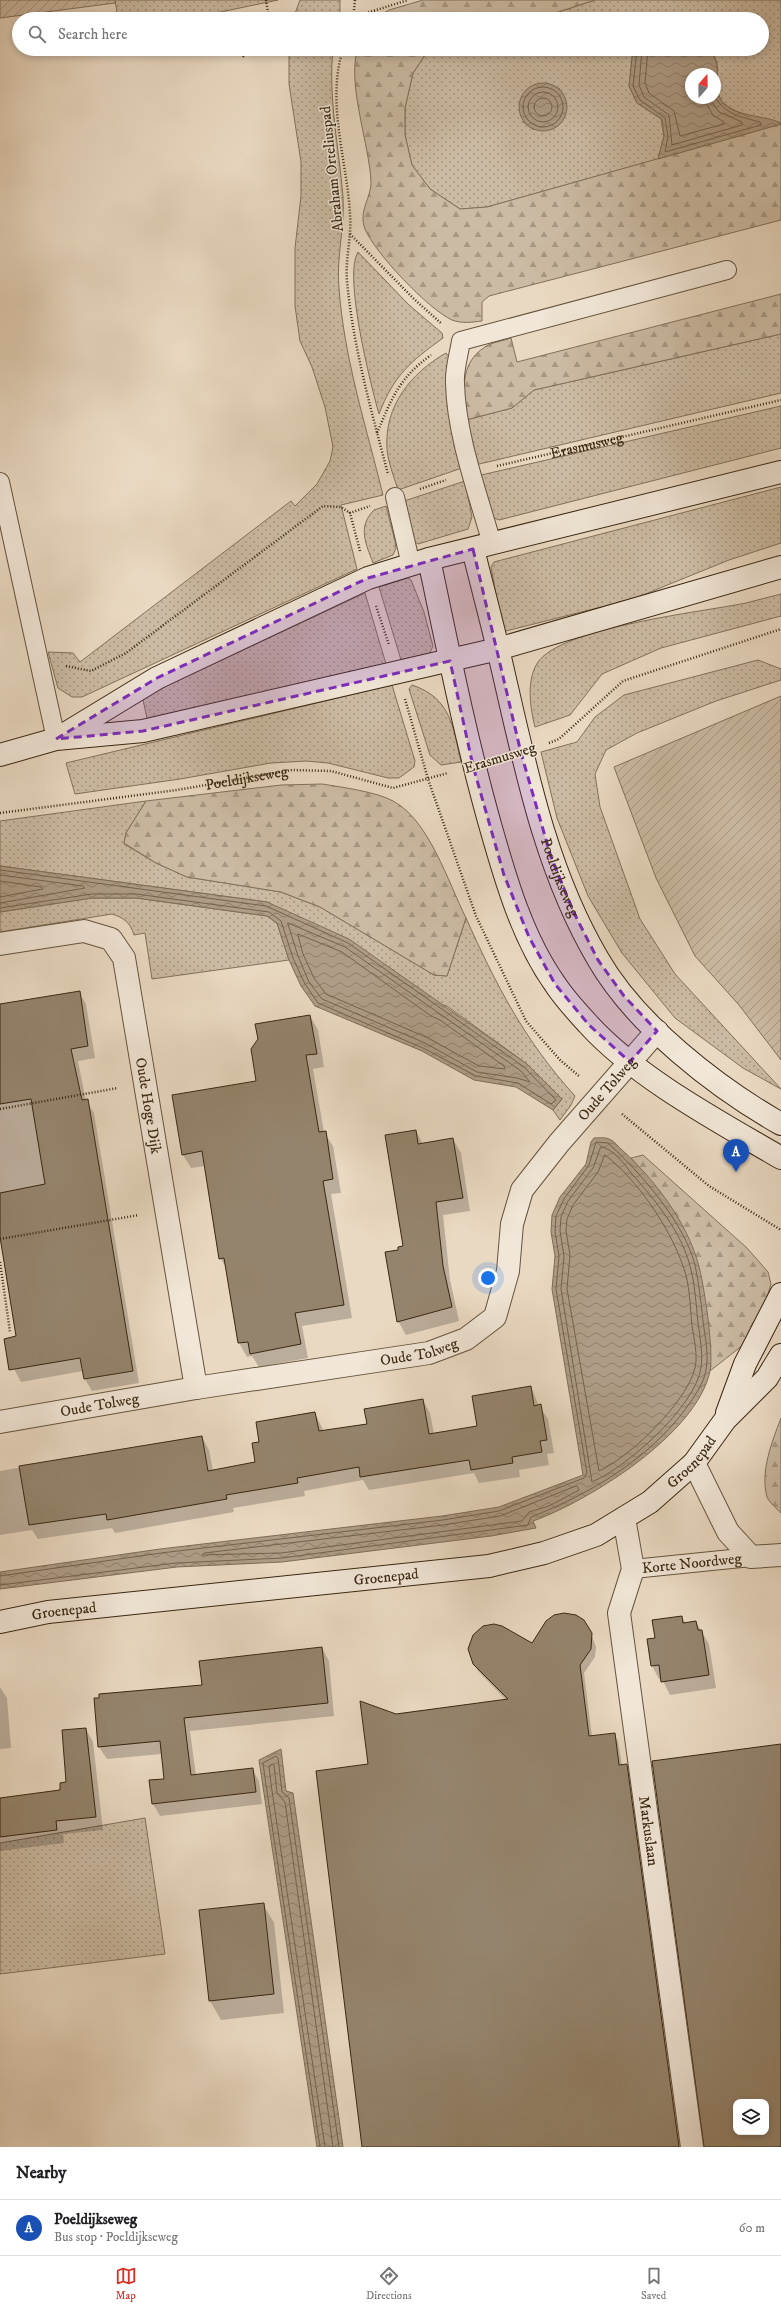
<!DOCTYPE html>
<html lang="en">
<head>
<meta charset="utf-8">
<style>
  body { margin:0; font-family:"IM FELL DW Pica",serif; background:#f2f2f2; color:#202124 }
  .controls { position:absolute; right:12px; bottom:12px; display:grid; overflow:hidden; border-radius:8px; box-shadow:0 2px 6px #0003 }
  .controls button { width:36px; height:36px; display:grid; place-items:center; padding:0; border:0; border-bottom:1px solid #e0e0e0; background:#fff; color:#202124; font:20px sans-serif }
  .compass { position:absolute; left:685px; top:68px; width:36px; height:36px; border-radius:50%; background:#fff; box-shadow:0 2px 6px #0003; rotate:20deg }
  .you { position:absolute; left:488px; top:1278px; width:14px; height:14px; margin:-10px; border:3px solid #fff; border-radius:50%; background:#1a73e8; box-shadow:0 0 0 6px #1a73e833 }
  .badge { display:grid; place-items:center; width:26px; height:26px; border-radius:50%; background:#d93025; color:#fff; font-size:13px; font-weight:700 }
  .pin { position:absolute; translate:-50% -33px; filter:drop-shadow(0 1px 2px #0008) }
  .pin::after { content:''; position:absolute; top:21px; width:14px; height:12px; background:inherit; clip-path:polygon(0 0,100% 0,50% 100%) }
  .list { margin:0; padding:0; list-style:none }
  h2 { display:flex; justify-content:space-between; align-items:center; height:52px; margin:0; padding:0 16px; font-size:17px }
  h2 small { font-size:13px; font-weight:400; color:#757577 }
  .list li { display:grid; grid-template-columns:26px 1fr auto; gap:12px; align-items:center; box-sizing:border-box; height:56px; padding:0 16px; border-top:1px solid #e0e0e0 }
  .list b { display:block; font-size:15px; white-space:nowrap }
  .list p { margin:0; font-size:13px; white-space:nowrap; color:#757577 }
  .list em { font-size:13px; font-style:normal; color:#757577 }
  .icon { flex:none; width:22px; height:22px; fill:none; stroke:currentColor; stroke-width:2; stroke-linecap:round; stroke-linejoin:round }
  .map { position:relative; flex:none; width:781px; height:2147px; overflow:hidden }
  .search { position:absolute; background:#fff; box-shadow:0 2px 6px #0003; left:12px; right:12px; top:12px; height:44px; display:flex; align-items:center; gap:10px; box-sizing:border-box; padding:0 14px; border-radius:22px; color:#757577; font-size:15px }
  .sheet { height:108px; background:#fff }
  nav { display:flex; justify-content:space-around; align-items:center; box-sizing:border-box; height:56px; border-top:1px solid #e0e0e0; background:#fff; font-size:11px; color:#757577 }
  nav a { display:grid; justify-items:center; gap:2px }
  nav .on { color:#d93025 }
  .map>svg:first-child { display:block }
</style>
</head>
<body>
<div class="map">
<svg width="781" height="2147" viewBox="0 0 781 2147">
  <defs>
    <pattern id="grass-dots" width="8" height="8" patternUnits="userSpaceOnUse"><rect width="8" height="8" fill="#ccbba4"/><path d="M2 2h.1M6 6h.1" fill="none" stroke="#a79884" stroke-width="1.8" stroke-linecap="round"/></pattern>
    <pattern id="forest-firs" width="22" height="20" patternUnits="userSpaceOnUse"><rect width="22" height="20" fill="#ccbba4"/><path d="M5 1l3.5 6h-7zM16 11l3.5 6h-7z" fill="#a79884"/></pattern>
    <pattern id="garden-furrows" width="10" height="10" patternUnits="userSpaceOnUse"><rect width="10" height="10" fill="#ccbba4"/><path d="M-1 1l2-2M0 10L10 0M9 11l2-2" fill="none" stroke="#a79884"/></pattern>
    <pattern id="water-waves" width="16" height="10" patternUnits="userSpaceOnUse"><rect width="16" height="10" fill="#ae9c86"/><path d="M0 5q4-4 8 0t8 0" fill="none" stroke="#8f7f6c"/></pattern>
  </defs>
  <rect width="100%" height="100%" fill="#ead9c2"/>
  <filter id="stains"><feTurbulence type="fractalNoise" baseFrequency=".005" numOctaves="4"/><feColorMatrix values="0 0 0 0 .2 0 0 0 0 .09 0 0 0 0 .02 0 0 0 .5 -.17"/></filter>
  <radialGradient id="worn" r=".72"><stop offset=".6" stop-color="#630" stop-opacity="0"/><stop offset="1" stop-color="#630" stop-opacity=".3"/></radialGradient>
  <path fill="url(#grass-dots)" stroke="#82715a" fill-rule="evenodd" d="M115,0H278L187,19H118Z
    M300,0H340V19H293Z
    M595,0H781V123C763,120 723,113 717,93C712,77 725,70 710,49H762V19H537Z
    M289,49H333C328,98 339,148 343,197C345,227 336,257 339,288C344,358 366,426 383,495L341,505L357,569L82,697H72L58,688L48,652L73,653L80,662L291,501L295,506L317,484L330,461L333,447L325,407L312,367L300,341L295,306V248L301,196V162L289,84Z
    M444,49H633L629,86L637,103L661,119L664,136L658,159L487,207L460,209L430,189L412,165L405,135V108L413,73L425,55ZM547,83L560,89L534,130L523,122Z
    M358,252L409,305L442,333L443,338C410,362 394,375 379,414C371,386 343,275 358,252Z
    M781,334V393L475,465L466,420L512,408L534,390Z
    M446,353L453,363L462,468L398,490C394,477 388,462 387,449C384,406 411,373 446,353Z
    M781,406V448L499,520L490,516L477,476Z
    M465,481L472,517L468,529L418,544L414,541L401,502Z
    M781,487V543L729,560L633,599L506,631L502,628L491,567L494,562Z
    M386,506L395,541L396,548L393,555L373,563C366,544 357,527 374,510Z
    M408,578L411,580L424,612L433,646L430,653L401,660L379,587Z
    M365,593L386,664L153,720L147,718L143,700L145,696Z
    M781,594V616L661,648L602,674L570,715L535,727C530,707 526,680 538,662C563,627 702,612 746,603C758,600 769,597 781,594Z
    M758,660L781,669V680L716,701L637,733L606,750L595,774L600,807L640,919L675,974L781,1089L743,1068L675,1018L622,953L588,896L557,818L541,752L577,742L595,717L624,695Z
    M392,685L415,761L414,767L399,778H388L328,763L306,761L271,763L180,779L75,794L66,763Z
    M412,685C451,698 453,727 461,762L441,765L430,755L409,689Z
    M146,801L126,833L124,844L156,863L187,877L281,892L320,907L434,975L447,976L466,918C496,985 525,1041 575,1096L571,1105L560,1120L553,1110L562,1099L527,1064L447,1006L439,1004L267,902L0,866V821Z
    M92,898H136L267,916L277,923L289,960L152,979L145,933L134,935C130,922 124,918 112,914L0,932V912Z
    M145,1818L165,1954L0,1974V1843Z"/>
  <path fill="url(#forest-firs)" stroke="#82715a" d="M423,0H595L537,19H374L389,10Z
    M358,49H444L425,55L413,73L405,108V135L412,165L430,189L460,209L487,207L781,124V220L489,296L482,302V321C473,322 462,324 452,320C428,309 375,253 365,229C358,211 371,199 371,182C370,147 346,81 358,49Z
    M781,294V334L534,390L512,408L466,420C464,394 458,364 485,347C492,342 503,341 511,338L517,362Z
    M322,784C341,787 377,792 393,801C429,820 448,882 466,918L447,976L434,975L320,907L281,892L187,877L156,863L124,843L126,833L146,801L281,785Z
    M643,1155L747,1248L768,1272L771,1284L765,1304L743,1345L710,1371V1348L659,1191L631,1158Z
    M781,1418V1513C777,1509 769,1502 767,1497C760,1471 772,1442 781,1418Z"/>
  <path fill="url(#garden-furrows)" stroke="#82715a" d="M0,0H115V3L0,18Z
    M781,696V1060L739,1005L695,956L656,878L614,767Z"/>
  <path fill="url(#water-waves)" stroke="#7f6d57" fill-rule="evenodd" d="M633,49H710C725,70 710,88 724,104C735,117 773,116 781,124L658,159L664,136L662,119L637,103L629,86ZM691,74H715V98H691Z
    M519 107a24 24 0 1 1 48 0a24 24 0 1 1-48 0Z
    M0,866L267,902L349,939L527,1064L562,1099L553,1110L516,1087L474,1080L422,1051L315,1006L301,986L289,960L277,923L267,916L136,898H92L0,912Z
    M594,1138C599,1138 605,1137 609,1139C613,1140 618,1146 621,1149C653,1178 686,1220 698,1263C704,1283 714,1351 710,1371C697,1434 589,1501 533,1521L536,1528L491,1536L282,1562L177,1567L0,1589V1572L160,1549L442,1516L499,1507L583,1475L552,1289L555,1256L551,1232L552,1215L560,1197L586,1164L591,1142Z
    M281,1749L286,1791L293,1793L343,2147H317L259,1760Z"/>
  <path fill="#0003" d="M79,992L86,1004L95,1058L78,1061L86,1101L94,1113L139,1383L92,1391L85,1379L83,1371L21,1382L14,1369L9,1339L18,1337L0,1230V1005Z
    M310,1016L318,1030L324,1067L313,1069L324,1132L333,1146L341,1193L331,1194L352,1318L302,1326L308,1358L259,1367L252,1356L247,1357L239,1343L227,1269L220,1258L205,1166L191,1168L183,1155L257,1082Z
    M416,1131L423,1144L453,1139L461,1153L470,1211L443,1215L450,1280L459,1321L406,1335L398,1321L399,1250L404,1247Z
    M531,1387L539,1406L548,1419L554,1453L547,1454L549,1465L519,1470L520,1477L479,1483L474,1473L369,1490L363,1480L304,1491L305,1496L233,1508L234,1512L115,1533L112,1528L38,1539L32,1530L0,1535V1471L202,1437L209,1450L213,1471L257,1462L260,1443L315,1413L324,1432L368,1425L423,1400L430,1413L434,1434L478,1427Z
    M682,1617L685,1623L696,1622L709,1644L716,1688L670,1695L662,1679H659L652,1666L656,1639Z
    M589,1628L596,1647L595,1657L584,1673L592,1737L614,1734L618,1741L622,1766L626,1765L631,1772L682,2147H364L369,1764L396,1715L507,1701L478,1671L471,1658V1640L476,1633L532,1644Z
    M322,1648L329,1661L334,1716L190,1731L196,1776L252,1769L259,1781L262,1804L160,1816L153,1804L151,1781L165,1780L162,1754L107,1759L99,1747L203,1686Z
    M0,1687L7,1698L11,1748L0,1749Z
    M86,1729L93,1742L103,1830L63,1834L64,1843L0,1851V1799L62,1791L67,1783Z
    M263,1904L274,1923L284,2013L221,2020L210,2001Z"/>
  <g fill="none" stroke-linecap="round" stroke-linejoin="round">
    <path stroke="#74624c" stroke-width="1" d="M637,49L633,86L640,100L665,118L668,136L665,152L761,125L760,122C741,117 726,115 715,97
      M642,49L639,85L644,97L669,115L672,145L742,125V122L719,112L709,98
      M648,49L645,83L649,93L674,111L680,136L724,124V122L713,115L703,98
      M523 107a20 20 0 1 1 40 0a20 20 0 1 1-40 0Z
      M528 107a15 15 0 1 1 30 0a15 15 0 1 1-30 0Z
      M534 107a9 9 0 1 1 18 0a9 9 0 1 1-18 0Z
      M0,870L266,906L348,943L524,1067L556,1100L551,1104L518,1083L476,1076L423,1048L318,1003L305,984L293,958L281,921L269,912L136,894H92L0,908
      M0,875L83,886L85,888L0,903
      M0,881L41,887L43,889L0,897
      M288,923L345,947L521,1071L530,1082L517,1078L477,1072L425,1043L322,999L309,982L298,956Z
      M298,934L342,952L431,1016L440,1020L504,1066L505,1069L479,1066L428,1038L326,994L314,978L303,954Z
      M601,1147C613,1148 625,1165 632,1174C655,1200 681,1231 690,1266C695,1284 696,1304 698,1323C700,1337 703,1353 701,1368C695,1407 627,1467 592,1482L561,1289L564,1256L560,1231L561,1217L568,1201L593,1168Z
      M605,1155C637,1179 670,1228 683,1266C690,1284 690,1306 692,1326C694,1339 698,1355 695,1368C687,1402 630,1457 599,1471L567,1289L570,1255L566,1231L567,1219L573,1205L598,1172Z
      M577,1486L579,1490L549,1506L529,1512L522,1521L281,1553L202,1555L204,1553L443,1525L500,1516Z
      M0,1576L161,1553L443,1520L499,1511L584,1478L587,1473L556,1289L559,1256L555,1232L556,1216L564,1199L589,1165L596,1142L608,1143C640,1172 684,1222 695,1265C699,1283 701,1303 703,1321C705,1337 709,1354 706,1370C704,1383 694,1397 687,1407C649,1459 590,1494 531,1517L528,1525L282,1558L176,1563L0,1585
      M320,2147L266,1785L263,1763L276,1756L278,1758L282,1792L289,1798L339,2147
      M325,2147L271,1784L269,1766L272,1764L274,1765L277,1793L285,1802L333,2147"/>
  </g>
  <path fill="#95846d" stroke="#392711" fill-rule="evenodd" d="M80,991L88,1046L71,1049L82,1100L88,1099L133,1371L84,1379L80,1358L9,1370L4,1339L16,1336L0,1237V1193L45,1184L31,1099L0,1104V1004Z
    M310,1015L317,1054L306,1055L319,1132L326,1131L333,1179L323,1181L344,1305L295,1313L301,1344L250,1354L248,1342L238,1343L224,1258L219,1259L202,1151L182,1155L172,1095L256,1081L251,1049L258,1039L255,1024Z
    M416,1130L418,1144L453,1138L463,1198L436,1202L443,1266L452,1307L397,1322L385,1252L398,1250V1247L403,1246L385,1135Z
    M531,1386L534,1406L541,1404L547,1440L540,1441L542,1452L512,1457L513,1463L471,1470L469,1460L360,1477L359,1467L297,1478L298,1483L226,1495L227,1499L107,1520L106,1514L29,1525L19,1466L202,1436L208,1471L255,1462L252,1443L259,1442L256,1422L315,1412L319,1431L367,1424L364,1409L423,1399L429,1434L477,1426L472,1396Z
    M564,1613L576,1615L584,1620L592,1633L591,1649L580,1665L589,1736L615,1733L619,1765L627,1764L679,2147H362L316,1771L368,1764L360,1701L396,1714L508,1699L473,1664L468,1649L473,1635L483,1626L494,1624L502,1626L532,1643L546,1621L554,1615Z
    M682,1616L683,1623L696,1621L698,1630H702L709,1675L661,1682L659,1665L651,1666L647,1639L655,1638L652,1620Z
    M322,1647L328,1703L184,1718L191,1775L253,1768L256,1792L152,1804L149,1780L164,1779L160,1741L98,1747L94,1698H99V1694L202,1685L199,1661Z
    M86,1728L96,1817L56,1821L57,1830L0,1837V1798L60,1790V1783L66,1782L62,1730Z
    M781,1744V2147H704L652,1761ZM736,2102H766V2132H736Z
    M264,1903L274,1994L209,2001L199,1910Z"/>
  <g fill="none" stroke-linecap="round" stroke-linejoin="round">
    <defs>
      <g id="lane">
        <path d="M0,482L56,739"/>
        <path d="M395,497L411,565"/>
        <path d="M492,544C478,494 456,435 455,383C454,370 459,354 461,341L727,270"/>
        <path id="s3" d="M633,1569L751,1557"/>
      </g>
      <g id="street">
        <path id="s4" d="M0,944L84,931L111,939L124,958L196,1388"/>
        <path id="s5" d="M0,1422L196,1388L429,1353L466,1339L495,1317L508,1271L512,1224L522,1190L559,1143L657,1031"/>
        <path d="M694,1463L728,1532L751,1557L781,1555"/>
        <path id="s6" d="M624,1518L633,1569L619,1613L692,2147"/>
      </g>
      <g id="secondary">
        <path id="s7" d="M473,549C481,582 490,615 498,649C523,754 542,864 598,959C636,1025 716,1087 781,1124"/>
        <path d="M429,559C448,650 466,740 491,828C506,881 523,939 555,984C564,998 577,1012 588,1024C637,1078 718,1121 781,1158"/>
        <path d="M60,737L157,678L368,578L429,559L781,472"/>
        <path d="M0,755L56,739L143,731L498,649L781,567"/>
        <path d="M727,1413L745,1364L781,1294"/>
        <path id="s8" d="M0,1622L48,1612L489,1566L544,1553L596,1535L650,1502L694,1463L725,1420L767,1378L781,1355"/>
      </g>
    </defs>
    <use href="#lane" stroke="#65543d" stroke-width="20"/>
    <use href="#street" stroke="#65543d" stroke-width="24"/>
    <use href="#secondary" stroke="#392711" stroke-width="24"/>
    <g stroke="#392711" stroke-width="2.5" stroke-dasharray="1 2" stroke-linecap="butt">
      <path d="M266,0L269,19"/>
      <path d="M354,17L408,0"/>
      <path d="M353,19L355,0"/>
      <path d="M343,49C326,103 347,160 350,214C352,236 345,259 347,281C353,346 371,410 388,474"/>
      <path d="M243,57L248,49"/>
      <path d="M350,234L415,300L442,324"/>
      <path d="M377,433C392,398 399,378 431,355"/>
      <path id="s1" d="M497,466L781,400"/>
      <path d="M420,489L446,480"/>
      <path d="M360,551L350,513L370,506"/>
      <path d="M376,606L389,645"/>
      <path d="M66,666L91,671L126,653L323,506L341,507L350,513"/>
      <path d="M405,699L428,779L476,916L526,1021L560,1060L579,1076"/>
      <path d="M549,743L559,739L623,681L781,629"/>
      <path id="s2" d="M0,813L177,790L292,770L331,771L393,788L448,773"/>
      <path d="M0,1109L118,1088"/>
      <path d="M622,1114L709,1186L781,1230"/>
      <path d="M0,1239L139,1215"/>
      <path d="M0,1262L10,1332"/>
    </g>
    <use href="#lane" stroke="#f1e6d7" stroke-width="18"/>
    <use href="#street" stroke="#f1e6d7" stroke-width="22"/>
    <use href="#secondary" stroke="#f1e6d7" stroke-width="22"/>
  </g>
  <path fill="#7b2cbf" fill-opacity="0.2" stroke="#7b2cbf" stroke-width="3" stroke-dasharray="8 5" stroke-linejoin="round" d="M473,549L521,753L551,857L574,913L598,960L624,996L657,1031L630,1062L589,1025L555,984L529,937L504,875L473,766L450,661L143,731L56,739L157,678L368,578Z"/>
  <g text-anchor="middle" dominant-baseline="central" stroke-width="3" stroke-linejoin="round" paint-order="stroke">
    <g font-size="15" fill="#392711" stroke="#f1e6d7">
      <text transform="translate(332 169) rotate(-96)">Abraham Orteliuspad</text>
      <text stroke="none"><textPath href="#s1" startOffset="92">Erasmusweg</textPath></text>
      <text transform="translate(500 758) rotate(-17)">Erasmusweg</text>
      <text stroke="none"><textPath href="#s2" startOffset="249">Poeldijkseweg</textPath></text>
      <text stroke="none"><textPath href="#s7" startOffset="340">Poeldijkseweg</textPath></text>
      <text stroke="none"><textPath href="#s5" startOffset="773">Oude Tolweg</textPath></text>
      <text stroke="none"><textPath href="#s4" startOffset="286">Oude Hoge Dijk</textPath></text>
      <text stroke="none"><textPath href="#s5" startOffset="425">Oude Tolweg</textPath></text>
      <text stroke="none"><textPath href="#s5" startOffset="101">Oude Tolweg</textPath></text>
      <text stroke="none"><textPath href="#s8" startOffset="725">Groenepad</textPath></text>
      <text stroke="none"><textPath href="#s3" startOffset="59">Korte Noordweg</textPath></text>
      <text stroke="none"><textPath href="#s8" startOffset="389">Groenepad</textPath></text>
      <text stroke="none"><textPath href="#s8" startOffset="65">Groenepad</textPath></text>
      <text stroke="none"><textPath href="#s6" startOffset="318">Markuslaan</textPath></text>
    </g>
  </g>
  <rect width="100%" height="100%" filter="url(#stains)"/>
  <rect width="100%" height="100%" fill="url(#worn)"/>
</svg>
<div class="controls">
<button><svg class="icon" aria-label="layers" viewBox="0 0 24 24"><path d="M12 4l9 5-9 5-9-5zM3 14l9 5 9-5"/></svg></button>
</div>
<svg class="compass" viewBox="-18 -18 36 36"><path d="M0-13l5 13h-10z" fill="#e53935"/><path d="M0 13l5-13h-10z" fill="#757577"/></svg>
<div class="you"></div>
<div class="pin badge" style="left:736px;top:1172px;background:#1a4fb4">A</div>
<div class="search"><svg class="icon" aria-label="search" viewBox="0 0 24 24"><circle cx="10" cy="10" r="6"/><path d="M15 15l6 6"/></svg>Search here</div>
</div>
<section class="sheet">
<h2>Nearby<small></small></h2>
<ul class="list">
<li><span class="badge" style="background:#1a4fb4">A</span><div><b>Poeldijkseweg</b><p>Bus stop · Poeldijkseweg</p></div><em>60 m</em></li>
</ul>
</section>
<nav>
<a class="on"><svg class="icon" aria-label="map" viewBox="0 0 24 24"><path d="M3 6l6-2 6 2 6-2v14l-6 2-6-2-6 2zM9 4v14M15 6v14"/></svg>Map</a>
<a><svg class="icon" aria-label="directions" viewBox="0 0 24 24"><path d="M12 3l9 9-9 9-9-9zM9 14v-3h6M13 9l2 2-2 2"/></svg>Directions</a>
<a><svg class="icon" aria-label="saved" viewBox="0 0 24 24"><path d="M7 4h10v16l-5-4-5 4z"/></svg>Saved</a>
</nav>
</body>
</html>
